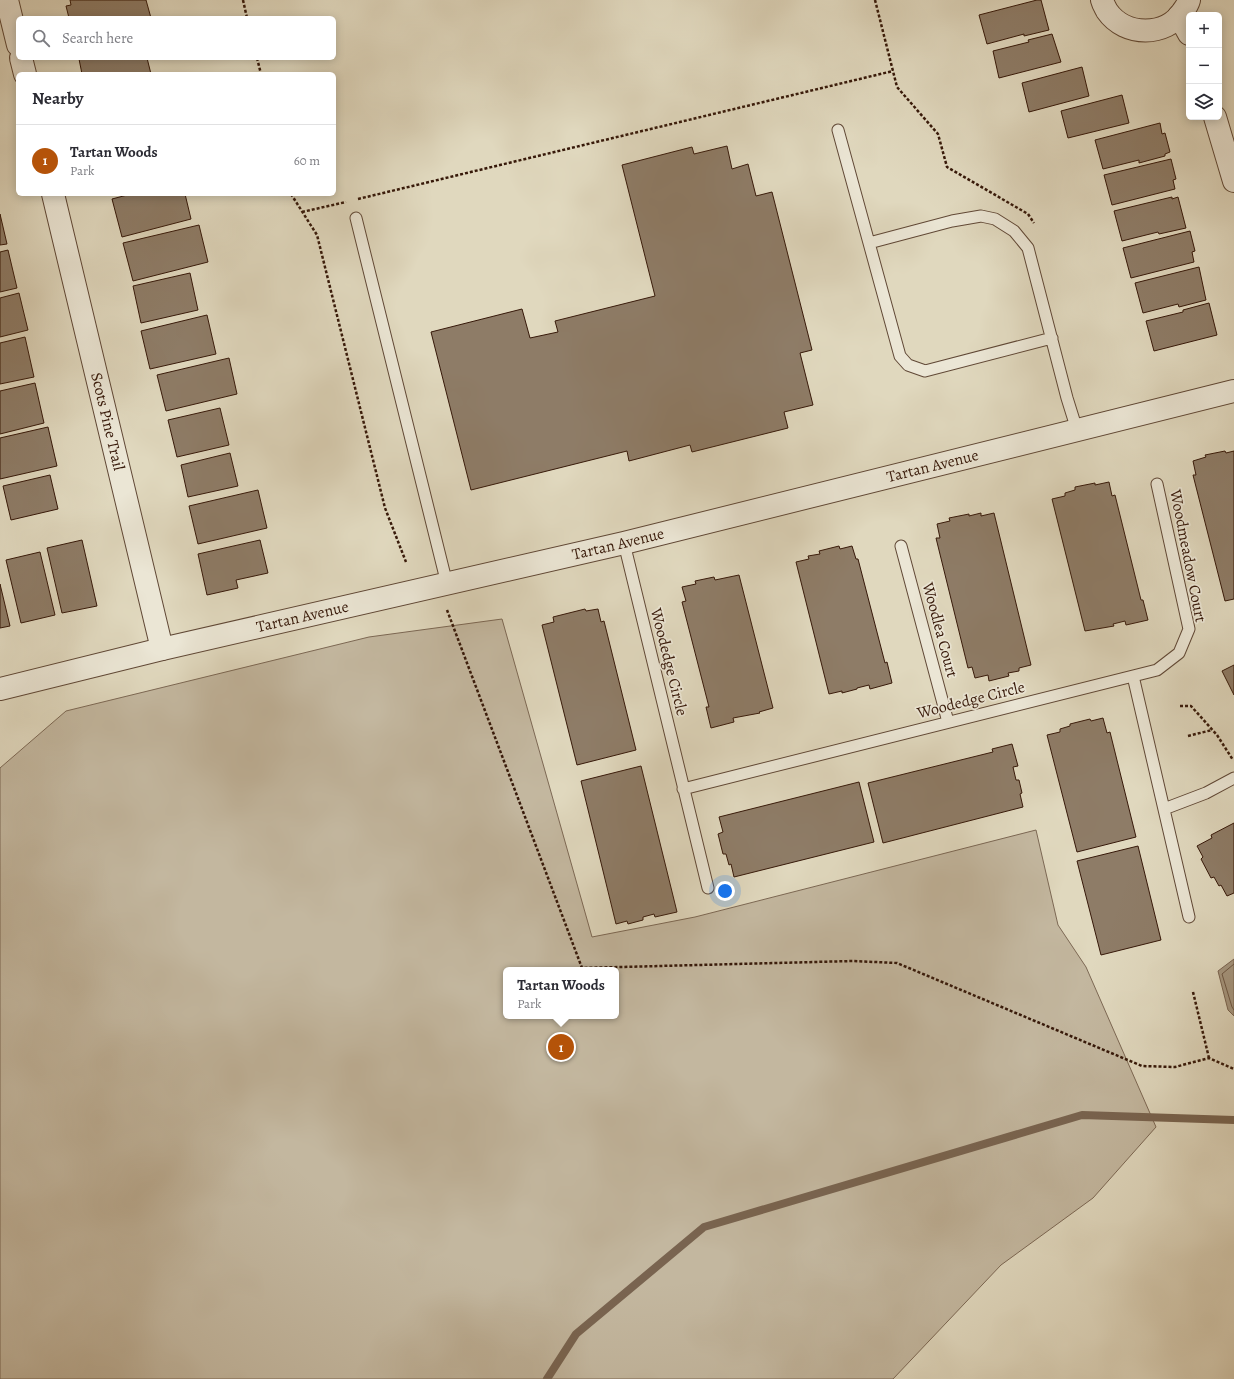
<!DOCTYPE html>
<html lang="en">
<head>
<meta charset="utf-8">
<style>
  body { margin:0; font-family:Alegreya,serif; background:#f2f2f3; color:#2b2b33 }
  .controls { position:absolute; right:12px; top:12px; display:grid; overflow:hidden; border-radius:6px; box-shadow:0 2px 10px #0003 }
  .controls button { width:36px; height:36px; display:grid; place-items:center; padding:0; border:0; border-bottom:1px solid #e1e1e2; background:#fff; color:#2b2b33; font:20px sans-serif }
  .you { position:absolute; left:725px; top:891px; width:14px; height:14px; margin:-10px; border:3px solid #fff; border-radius:50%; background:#1a73e8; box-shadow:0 0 0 6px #1a73e833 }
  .badge { display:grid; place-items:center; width:26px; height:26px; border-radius:50%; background:#b45309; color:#fff; font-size:13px; font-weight:700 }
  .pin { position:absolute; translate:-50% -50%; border:2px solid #fff; box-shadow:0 1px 4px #0006 }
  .popup { position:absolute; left:503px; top:967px; width:116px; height:52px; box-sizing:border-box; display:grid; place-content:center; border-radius:6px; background:#fff; filter:drop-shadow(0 1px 3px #0005); font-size:13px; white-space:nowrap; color:#7c7c81 }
  .popup b { font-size:15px; color:#2b2b33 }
  .popup::after { content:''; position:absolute; left:50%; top:100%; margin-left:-8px; border:8px solid transparent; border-top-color:#fff }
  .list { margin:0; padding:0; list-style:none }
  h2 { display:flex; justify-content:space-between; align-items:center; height:52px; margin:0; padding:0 16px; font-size:17px }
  h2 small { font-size:13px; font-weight:400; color:#7c7c81 }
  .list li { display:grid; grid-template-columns:26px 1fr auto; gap:12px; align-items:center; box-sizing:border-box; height:72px; padding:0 16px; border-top:1px solid #e1e1e2 }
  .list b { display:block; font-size:15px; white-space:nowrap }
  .list p { margin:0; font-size:13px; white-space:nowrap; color:#7c7c81 }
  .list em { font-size:13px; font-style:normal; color:#7c7c81 }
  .icon { flex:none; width:22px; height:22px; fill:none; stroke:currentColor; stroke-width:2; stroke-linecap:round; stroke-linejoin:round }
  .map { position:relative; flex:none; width:1234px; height:1379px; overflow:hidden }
  .search { position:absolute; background:#fff; box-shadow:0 2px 10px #0003; left:16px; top:16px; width:320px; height:44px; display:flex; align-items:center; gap:10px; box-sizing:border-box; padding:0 14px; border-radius:6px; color:#7c7c81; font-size:15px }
  .panel { position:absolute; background:#fff; box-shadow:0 2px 10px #0003; left:16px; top:72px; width:320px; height:124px; border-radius:6px }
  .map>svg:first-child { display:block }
</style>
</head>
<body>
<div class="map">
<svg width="1234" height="1379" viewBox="0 0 1234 1379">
  <rect width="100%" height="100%" fill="#e0d8be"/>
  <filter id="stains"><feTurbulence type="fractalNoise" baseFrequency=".005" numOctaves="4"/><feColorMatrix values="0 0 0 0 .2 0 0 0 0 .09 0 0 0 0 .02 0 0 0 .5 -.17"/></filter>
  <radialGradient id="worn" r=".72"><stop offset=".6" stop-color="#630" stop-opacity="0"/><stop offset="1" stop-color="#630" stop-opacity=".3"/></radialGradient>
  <path fill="#c3b79f" stroke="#7c6854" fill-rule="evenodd" d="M502,619L592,937L695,917L1036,830L1058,925L1086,967L1156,1127L1093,1198L1001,1265L893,1379H0V768L66,711L369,637ZM506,970H616V1016H506Z"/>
  <path fill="#a69780" stroke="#796450" d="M1234,959V1016L1228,1010L1218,971Z"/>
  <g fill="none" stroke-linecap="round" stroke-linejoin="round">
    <path stroke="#6e5844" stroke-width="1" d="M1234,964L1222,974L1232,1007L1234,1010"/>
    <path stroke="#796450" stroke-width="8" d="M547,1379L576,1334L704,1227L1082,1115L1234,1120"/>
  </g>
  <path fill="#8e7c67" stroke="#361809" d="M70,0H146L151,18H69L66,6L71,5Z
    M1037,0H1041L1049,30L1024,36V34L987,44L979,15Z
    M1052,34L1061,62L999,78L993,51L1029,42L1028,40Z
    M83,58H147L151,74H82L79,59Z
    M1082,67L1089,96L1029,112L1022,83Z
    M1122,95L1129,123L1068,138L1061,111Z
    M1160,123L1162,134L1165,133L1170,152L1165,154V156L1139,163V160L1103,169L1095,140Z
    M727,146L732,169L748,164L756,196L772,192L812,350L800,353L813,405L784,412L788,428L692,452L690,445L629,461L627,451L471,490L431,332L522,309L530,338L558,332L555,321L655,296L622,165L692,147L694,154Z
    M1171,159L1176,179L1173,180L1175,189L1112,205L1104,175Z
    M131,194H185L191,219L122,237L112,199Z
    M1172,197V199L1178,197L1186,228L1159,234L1158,232L1122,241L1114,211Z
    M0,214L7,244L0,245Z
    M199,225L208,262L133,281L123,243Z
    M1190,231L1195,251L1192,252L1194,262L1131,278L1123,248Z
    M8,250L17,288L0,292V252Z
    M1199,267L1206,300L1179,307L1178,304L1143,313L1135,283Z
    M190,273L198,310L141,323L133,286Z
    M19,293L28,330L0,337V298Z
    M1209,303L1217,335L1154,351L1146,321L1183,312V310Z
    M207,315L216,354L150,369L141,331Z
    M25,337L34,377L0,384V343Z
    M229,358L237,394L166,411L157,375Z
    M35,383L44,423L0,434V391Z
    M220,408L229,445L177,457L168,420Z
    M48,427L57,466L0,479V438Z
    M1225,451L1226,453L1234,451V599L1225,601L1193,475H1196L1193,461L1206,457L1205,455Z
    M230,453L238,486L188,497L181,465Z
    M50,475L58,509L11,520L3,486Z
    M1109,482L1112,496L1115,495L1141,600H1143L1148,620L1126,625L1125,621L1113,624L1114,626L1085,631L1052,499L1065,496V493L1075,490V487L1095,483V485Z
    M258,490L267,528L198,544L189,506Z
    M981,513V516L994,513L1031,665L1019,668V671L1008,673L1009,676L989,681L988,675L975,678L972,667L968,668L936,538H940L937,524L950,521L949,518L969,514V516Z
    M82,540L97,606L62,613L47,548Z
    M260,540L268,573L236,580L238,588L207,595L198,554Z
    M839,546L840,549L852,546L856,559H858L885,663L887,662L892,683L870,689L869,685L857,688V689L842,693V691L829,694L796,562L809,559L808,556L820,554L819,551Z
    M40,552L55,615L21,623L6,560Z
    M739,575L773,708L759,712L760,713L733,718L734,722L711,728L706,707H709L682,602L686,601L682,587L696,584L695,581L714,577L715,580Z
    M0,584L10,626L0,628Z
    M585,609L586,611L598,609L601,622L604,621L636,750L577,765L542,625L554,622L553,617Z
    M1234,665V695L1222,671Z
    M1103,718L1107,733L1110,732L1136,837L1077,852L1047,735L1060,732V729L1070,726V724L1090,719L1091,721Z
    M1012,744L1018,766L1013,767L1016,780H1019L1022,793L1020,794L1023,807L883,843L868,783L993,752L992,749Z
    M641,766L677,912L655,917L654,914L643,917V920L628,924L627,921L616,924L581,781Z
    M859,782L874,842L734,877L731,864L729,865L726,854H723L718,834L723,832L719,817Z
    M1234,823V893L1227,896L1221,885L1219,886L1214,877L1211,878L1201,859L1203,857L1197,846L1212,838L1211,835Z
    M1138,846L1161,940L1101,955L1077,861Z"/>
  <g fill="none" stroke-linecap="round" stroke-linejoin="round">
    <defs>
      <path id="service" d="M838,130L900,356L908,365L925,371L1052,338
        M356,218L447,584
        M869,243L952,221L981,216L995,219L1014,231L1028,248L1067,398L1077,430
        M624,543L708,888
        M901,546L948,722
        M1133,676L1189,917
        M683,789L1157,670L1179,653L1189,629L1157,484
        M1164,809L1206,793L1234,778"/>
      <g id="minor">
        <path d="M7,0L18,45"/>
        <path d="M1102,0C1103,4 1105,7 1107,11C1125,37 1166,37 1183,11C1186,7 1188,4 1189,0"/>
        <path d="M1179,16L1189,34"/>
        <path d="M21,58L25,74"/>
        <path d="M1215,117L1234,181"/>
        <path id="s1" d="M53,194L162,649"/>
        <path id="s2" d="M0,689L162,649L624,543L1234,391"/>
      </g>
    </defs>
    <use href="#service" stroke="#604836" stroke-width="13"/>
    <use href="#minor" stroke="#604836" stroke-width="24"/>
    <path stroke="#361809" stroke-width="2.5" stroke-dasharray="3 2" stroke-linecap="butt" d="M243,0L247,18
      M875,0L897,87L938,134L947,167L1028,214L1034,223
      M257,58L261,74
      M291,194L317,235L385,508L406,562
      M358,199L893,71
      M302,212L346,202
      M447,610L582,968L853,961L897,963L1142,1066L1175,1067L1209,1058L1234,1069
      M1180,706H1191L1217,735L1233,760
      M1188,736L1212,730
      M1193,992L1209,1058"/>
    <use href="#service" stroke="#ebe6d5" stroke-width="11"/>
    <use href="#minor" stroke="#ebe6d5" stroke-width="22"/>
  </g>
  <g text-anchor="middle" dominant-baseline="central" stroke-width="3.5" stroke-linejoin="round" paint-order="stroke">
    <g font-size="16" fill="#361809" stroke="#ebe6d5">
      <text stroke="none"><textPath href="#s1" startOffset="234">Scots Pine Trail</textPath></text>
      <text stroke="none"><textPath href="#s2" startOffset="959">Tartan Avenue</textPath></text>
      <text stroke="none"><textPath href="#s2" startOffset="635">Tartan Avenue</textPath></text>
      <text transform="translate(1188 556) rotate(79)">Woodmeadow Court</text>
      <text stroke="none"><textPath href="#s2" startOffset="311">Tartan Avenue</textPath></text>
      <text transform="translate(940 630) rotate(75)">Woodlea Court</text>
      <text transform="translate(669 662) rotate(76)">Woodedge Circle</text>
      <text transform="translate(971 700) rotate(-14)">Woodedge Circle</text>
    </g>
  </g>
  <rect width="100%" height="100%" filter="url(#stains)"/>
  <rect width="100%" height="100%" fill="url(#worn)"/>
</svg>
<div class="controls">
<button>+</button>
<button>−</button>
<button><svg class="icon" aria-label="layers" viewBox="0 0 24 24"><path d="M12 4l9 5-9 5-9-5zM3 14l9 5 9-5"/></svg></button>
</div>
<div class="you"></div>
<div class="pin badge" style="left:561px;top:1047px">1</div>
<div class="popup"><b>Tartan Woods</b>Park</div>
<div class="search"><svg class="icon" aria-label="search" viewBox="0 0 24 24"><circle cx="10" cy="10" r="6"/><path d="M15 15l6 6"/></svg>Search here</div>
<section class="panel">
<h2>Nearby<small></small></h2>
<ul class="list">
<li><span class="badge">1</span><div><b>Tartan Woods</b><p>Park</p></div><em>60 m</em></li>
</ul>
</section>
</div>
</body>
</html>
